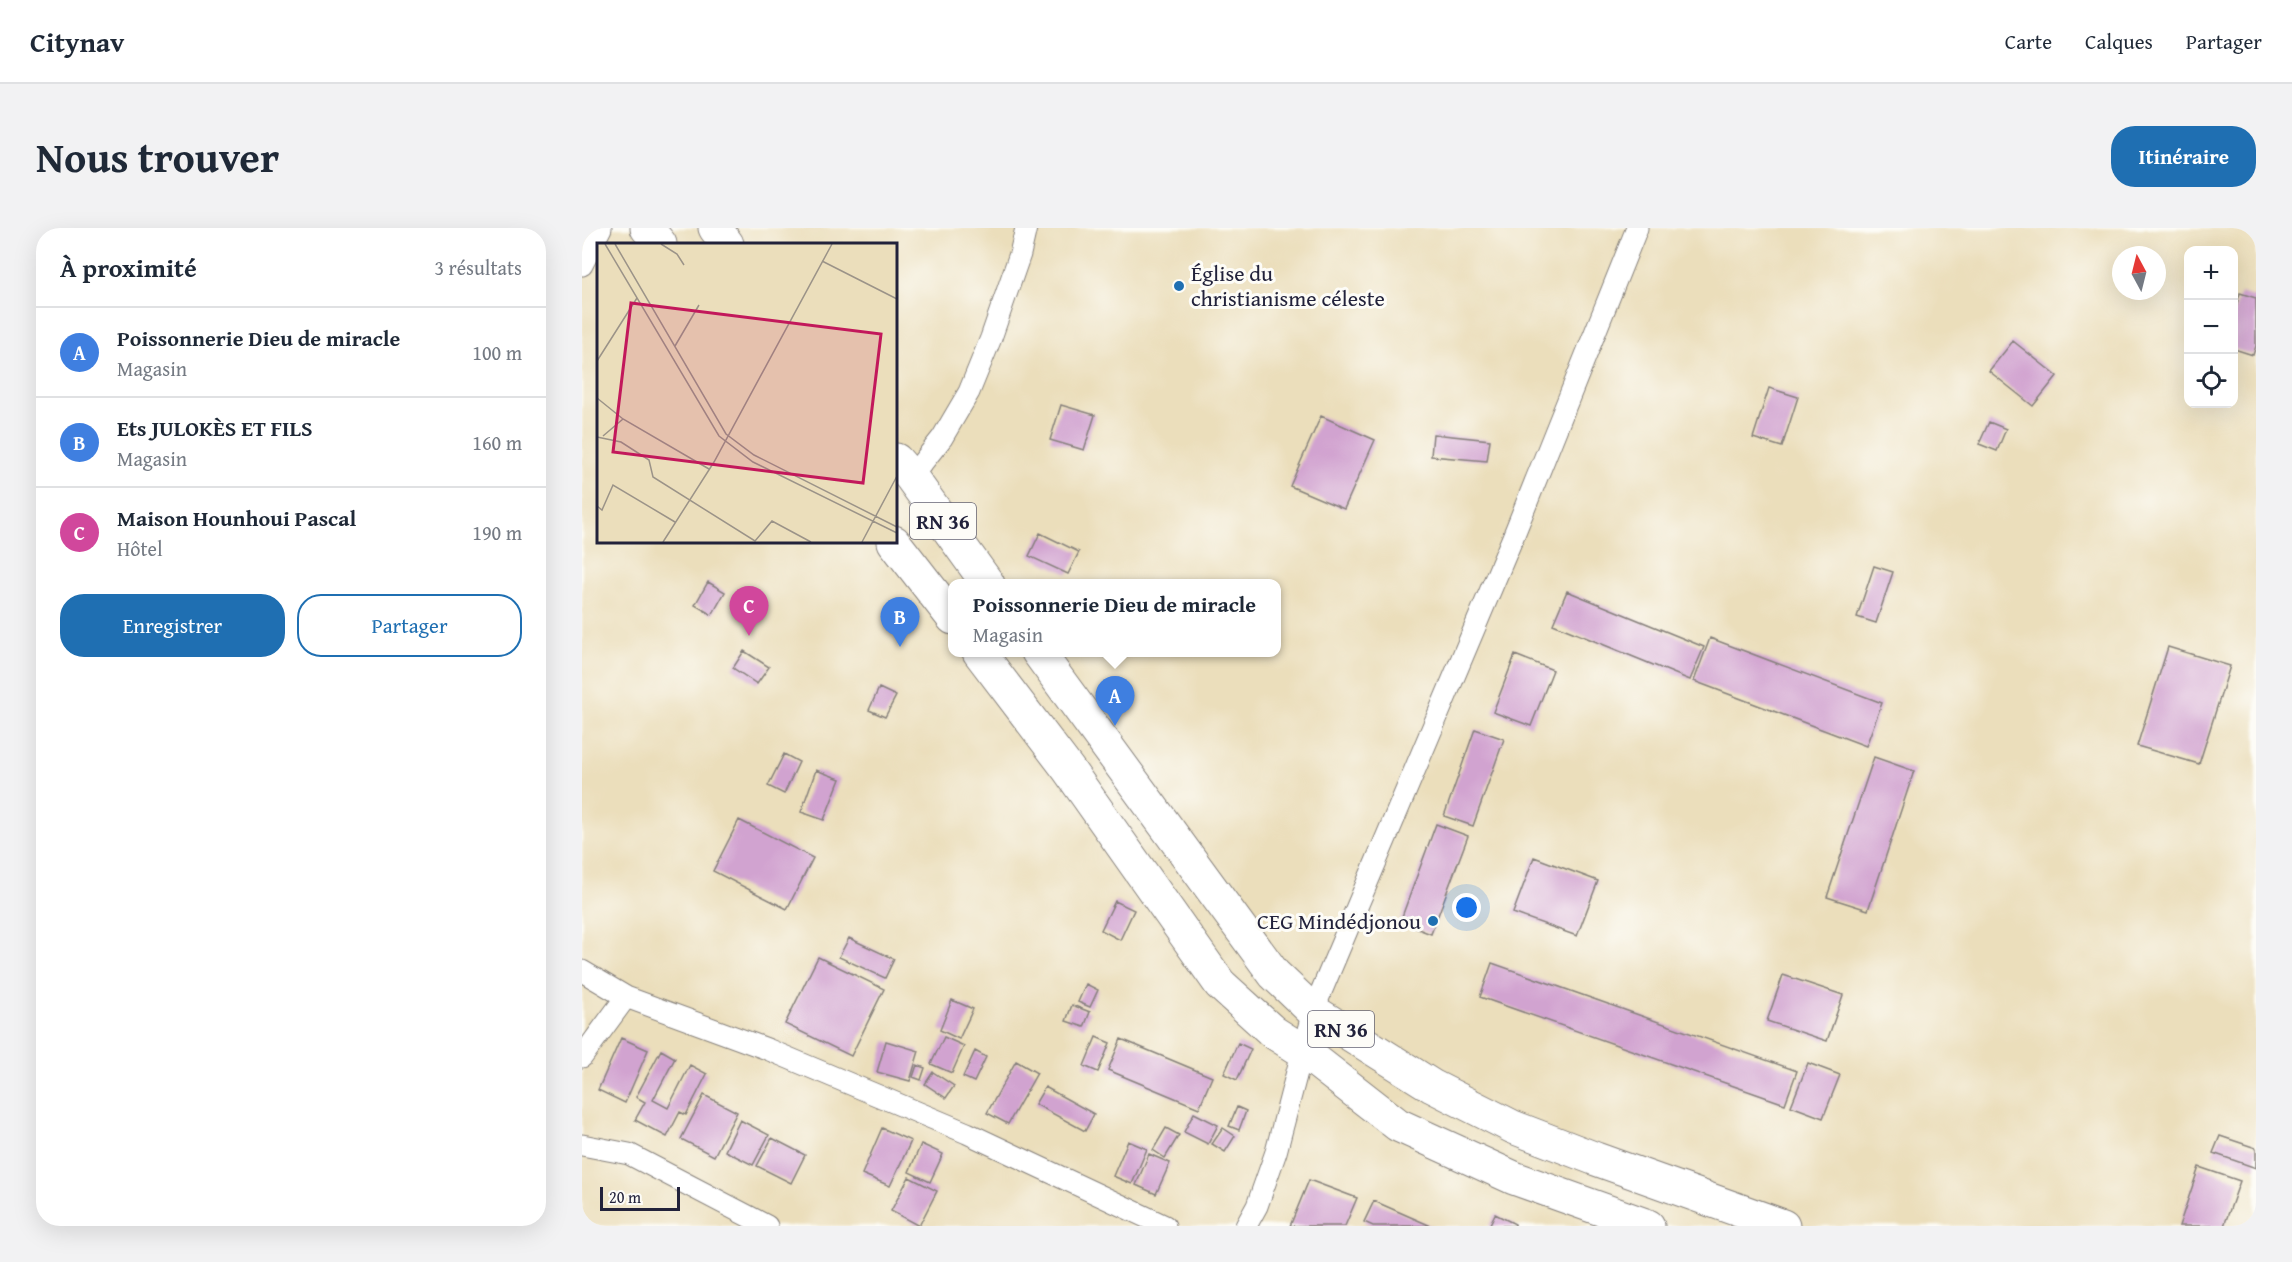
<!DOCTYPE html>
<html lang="fr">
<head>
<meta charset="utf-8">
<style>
  body { margin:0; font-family:"Gentium Book Plus",serif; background:#f2f2f3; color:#1f2937 }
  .controls { position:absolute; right:18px; top:18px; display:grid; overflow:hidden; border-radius:12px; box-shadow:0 6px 24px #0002 }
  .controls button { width:54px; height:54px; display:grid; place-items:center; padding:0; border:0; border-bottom:2px solid #e0e1e3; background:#fff; color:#1f2937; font:30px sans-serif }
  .compass { position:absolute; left:1530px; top:18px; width:54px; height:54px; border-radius:50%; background:#fff; box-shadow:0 6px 24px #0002; rotate:353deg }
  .scale { position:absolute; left:18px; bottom:15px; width:80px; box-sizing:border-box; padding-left:6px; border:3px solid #22223b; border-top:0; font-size:16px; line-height:21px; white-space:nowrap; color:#22223b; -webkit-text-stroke:4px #fdfcf7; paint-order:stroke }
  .you { position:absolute; left:885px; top:680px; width:21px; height:21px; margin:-15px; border:4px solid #fff; border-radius:50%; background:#1a73e8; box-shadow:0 0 0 9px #1a73e833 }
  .badge { display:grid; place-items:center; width:39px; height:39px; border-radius:50%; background:#1f6fb2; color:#fff; font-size:20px; font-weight:700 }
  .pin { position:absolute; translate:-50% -50px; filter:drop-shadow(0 2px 3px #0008) }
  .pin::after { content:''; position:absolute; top:32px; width:21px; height:18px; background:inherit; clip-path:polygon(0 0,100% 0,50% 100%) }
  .popup { position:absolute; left:366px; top:351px; width:333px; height:78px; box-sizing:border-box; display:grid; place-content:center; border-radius:12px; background:#fff; filter:drop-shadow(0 2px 4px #0005); font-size:20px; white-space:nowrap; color:#747a83 }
  .popup b { font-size:22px; color:#1f2937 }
  .popup::after { content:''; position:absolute; left:50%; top:100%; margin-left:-12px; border:12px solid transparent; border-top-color:#fff }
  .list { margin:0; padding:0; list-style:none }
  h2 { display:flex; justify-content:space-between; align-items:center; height:78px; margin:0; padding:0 24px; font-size:26px }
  h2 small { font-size:20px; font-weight:400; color:#747a83 }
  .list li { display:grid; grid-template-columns:39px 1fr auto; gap:18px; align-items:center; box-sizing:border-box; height:90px; padding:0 24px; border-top:2px solid #e0e1e3 }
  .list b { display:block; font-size:22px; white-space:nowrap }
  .list p { margin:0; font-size:20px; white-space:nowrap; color:#747a83 }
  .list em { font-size:20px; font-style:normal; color:#747a83 }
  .actions { display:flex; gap:12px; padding:18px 24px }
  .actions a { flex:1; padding:14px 0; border:2px solid #1f6fb2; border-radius:24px; text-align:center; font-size:21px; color:#1f6fb2 }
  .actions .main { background:#1f6fb2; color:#fff }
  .icon { flex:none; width:33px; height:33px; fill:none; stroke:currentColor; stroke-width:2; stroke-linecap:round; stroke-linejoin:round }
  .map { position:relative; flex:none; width:1674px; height:998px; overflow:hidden; border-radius:24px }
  header { display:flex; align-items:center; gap:36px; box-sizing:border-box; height:84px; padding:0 30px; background:#fff; border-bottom:2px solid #e0e1e3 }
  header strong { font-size:28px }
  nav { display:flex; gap:33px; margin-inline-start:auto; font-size:21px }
  .intro { display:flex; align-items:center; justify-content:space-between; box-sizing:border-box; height:144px; padding:0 36px }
  h1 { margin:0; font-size:42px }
  .button { padding:15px 27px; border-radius:24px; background:#1f6fb2; color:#fff; font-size:21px; font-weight:700 }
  main { display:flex; gap:36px; padding:0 36px }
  aside { flex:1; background:#fff; border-radius:24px; box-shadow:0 6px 24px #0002 }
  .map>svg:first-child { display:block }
</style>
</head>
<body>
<header>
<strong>Citynav</strong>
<nav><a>Carte</a><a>Calques</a><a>Partager</a></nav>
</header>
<div class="intro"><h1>Nous trouver</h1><a class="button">Itinéraire</a></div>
<main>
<aside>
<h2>À proximité<small>3 résultats</small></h2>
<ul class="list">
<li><span class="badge" style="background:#3f7fe0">A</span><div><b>Poissonnerie Dieu de miracle</b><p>Magasin</p></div><em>100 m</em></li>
<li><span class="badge" style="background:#3f7fe0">B</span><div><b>Ets JULOKÈS ET FILS</b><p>Magasin</p></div><em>160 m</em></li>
<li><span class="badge" style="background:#d1479c">C</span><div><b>Maison Hounhoui Pascal</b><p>Hôtel</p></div><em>190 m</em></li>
</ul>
<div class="actions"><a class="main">Enregistrer</a><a>Partager</a></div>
</aside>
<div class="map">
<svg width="1674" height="998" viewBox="0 0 1674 998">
  <rect width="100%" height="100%" fill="#fdfcf7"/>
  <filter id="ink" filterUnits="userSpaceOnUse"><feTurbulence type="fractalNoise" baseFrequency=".0167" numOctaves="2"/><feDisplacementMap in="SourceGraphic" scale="12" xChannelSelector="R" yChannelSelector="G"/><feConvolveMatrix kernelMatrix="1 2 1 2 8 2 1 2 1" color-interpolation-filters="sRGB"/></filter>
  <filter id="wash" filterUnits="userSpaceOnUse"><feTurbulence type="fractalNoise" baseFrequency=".008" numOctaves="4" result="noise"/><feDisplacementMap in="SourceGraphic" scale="24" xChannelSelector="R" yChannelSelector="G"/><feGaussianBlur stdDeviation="1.35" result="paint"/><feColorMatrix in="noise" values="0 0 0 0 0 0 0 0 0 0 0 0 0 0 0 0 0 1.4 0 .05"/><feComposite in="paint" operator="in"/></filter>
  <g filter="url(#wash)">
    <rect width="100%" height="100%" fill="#ebdebb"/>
    <g id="blocks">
      <path fill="#d1a3d0" d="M1658,65L1674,70V118L1671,127L1652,121V86Z
        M1431,113L1475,148L1451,178L1407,143Z
        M1187,160L1216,169L1200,219L1171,210Z
        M479,177L513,187L502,222L468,212Z
        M739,188L793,212L762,281L708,258Z
        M1407,194L1424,201L1415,223L1397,216Z
        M851,206L908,212L905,233L849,228Z
        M458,305L497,324L486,346L447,328Z
        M1292,338L1311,344L1294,395L1275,389Z
        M126,354L143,364L130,387L113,377Z
        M985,363L1122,419L1108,452L971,396Z
        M1128,410L1300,475L1284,518L1112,453Z
        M1586,419L1648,438L1617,536L1555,518Z
        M162,423L187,439L175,456L151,440Z
        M933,427L971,442L949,498L911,484Z
        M297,460L314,468L303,489L287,482Z
        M893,501L922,511L891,598L862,588Z
        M202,526L217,534L202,566L186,558Z
        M1292,529L1332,543L1286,682L1245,669Z
        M234,542L258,551L242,592L219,584Z
        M157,592L231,630L205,681L131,643Z
        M854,596L886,608L849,706L818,694Z
        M952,629L1016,653L995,708L931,685Z
        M533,673L552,682L538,712L519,702Z
        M267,710L312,731L303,750L257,729Z
        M236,729L302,761L269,828L203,796Z
        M910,735L1215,843L1203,876L898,769Z
        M1201,747L1261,767L1245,813L1185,793Z
        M504,756L516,762L508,779L496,774Z
        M370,772L391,781L377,811L358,802Z
        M490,777L508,784L502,799L484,793Z
        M362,809L382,818L370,845L349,836Z
        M514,809L528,815L516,844L502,838Z
        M39,810L66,822L43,875L16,862Z
        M539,811L630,849L617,880L526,842Z
        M304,813L337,823L328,853L295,844Z
        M656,815L669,821L655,852L642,846Z
        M79,822L93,830L71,872L86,880L108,837L125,846L104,887L98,884L85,909L53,892L63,874L54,869Z
        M393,823L404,829L392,854L381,849Z
        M434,833L455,845L426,896L405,885Z
        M1226,835L1258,847L1241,890L1209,878Z
        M335,837L343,840L339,852L331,849Z
        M351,844L372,858L364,870L343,856Z
        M463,859L512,886L503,903L453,876Z
        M122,867L155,884L132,928L99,911Z
        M655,879L664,883L657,902L647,898Z
        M612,885L636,897L626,916L602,904Z
        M158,892L187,907L171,937L143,923Z
        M300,900L329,913L308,958L280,946Z
        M584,900L597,907L583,930L571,922Z
        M641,900L653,908L643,924L630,916Z
        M1638,908L1674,920V940L1631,925Z
        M190,910L223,927L209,955L175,938Z
        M546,913L565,921L550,956L531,948Z
        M339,916L361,926L348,954L327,944Z
        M567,926L588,935L574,966L554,957Z
        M1617,939L1658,953L1642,998H1597Z
        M327,949L355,963L337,998L309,983Z
        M727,952L775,970L763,998H708Z
        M792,973L849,998H791L782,994Z
        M913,986L933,996V998H907Z"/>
    </g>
  </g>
  <g filter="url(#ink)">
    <use href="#blocks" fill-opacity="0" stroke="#86807b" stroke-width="1.5"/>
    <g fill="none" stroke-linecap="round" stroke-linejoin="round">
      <defs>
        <path id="street" d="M0,37L19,0
          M329,249L360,210L387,164L409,110L438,26L444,0
          M0,743L44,769L185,821L385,905L583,998
          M0,829L44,769
          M0,917L47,926L185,998
          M664,998L675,978L694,924L731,783L931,309L1055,0"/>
        <path id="primary" d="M65,0L78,16
          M133,0L145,16
          M314,232L329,249L406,356
          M312,314L371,390
          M397,424L486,541L638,756L691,804L721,823L816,897L932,950L1066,998
          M456,424L692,746L731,783L850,858L931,899L1014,931L1201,998"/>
      </defs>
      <use href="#street" stroke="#86807b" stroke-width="23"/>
      <use href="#primary" stroke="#86807b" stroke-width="35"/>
      <use href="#street" stroke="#fff" stroke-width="21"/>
      <use href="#primary" stroke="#fff" stroke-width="33"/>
    </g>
  </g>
  <g fill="#1f6fb2" stroke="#fdfcf7" stroke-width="2">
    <circle cx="597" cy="58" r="6"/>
    <circle cx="851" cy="693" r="6"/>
  </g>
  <g text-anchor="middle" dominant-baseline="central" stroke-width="6" stroke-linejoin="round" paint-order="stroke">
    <g fill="#fdfcf7" stroke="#646373" stroke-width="1.5">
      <rect x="328" y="275" width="66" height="36" rx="4.5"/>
      <rect x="726" y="783" width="66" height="36" rx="4.5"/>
    </g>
    <g font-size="21" font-weight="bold" fill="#22223b">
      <text x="361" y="293">RN 36</text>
      <text x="759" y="801">RN 36</text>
    </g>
    <g font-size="22" fill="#22223b" stroke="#fdfcf7" text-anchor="start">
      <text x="609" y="45">Église du<tspan x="609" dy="25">christianisme céleste</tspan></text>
      <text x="839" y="693" text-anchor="end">CEG Mindédjonou</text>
    </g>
  </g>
  <g transform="translate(15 15)">
    <rect width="300" height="300" fill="#ebdebb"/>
    <path fill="none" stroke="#9b9388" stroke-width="1.5" d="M8,1L122,193L156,219L300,290M18,1L129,191L157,212L300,284M64,1L80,11L87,22M225,18L300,56M78,103L102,62M0,118L40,55M0,155L26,176L112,226M6,193L26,176M0,194L24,199L52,217L56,234L158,298L175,278L214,299M0,263L5,267L16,242L78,279M66,299L117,219L235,1M265,299L300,233"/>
    <path fill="#c2185b" fill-opacity="0.15" stroke="#c2185b" stroke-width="3" d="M34,60L284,91L266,240L16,209Z"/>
    <rect width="300" height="300" fill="none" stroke="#22223b" stroke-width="3"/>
  </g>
</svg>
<div class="controls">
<button>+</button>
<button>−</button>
<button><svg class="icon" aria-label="locate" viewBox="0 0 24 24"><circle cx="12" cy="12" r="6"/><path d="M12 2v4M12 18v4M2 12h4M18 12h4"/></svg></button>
</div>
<svg class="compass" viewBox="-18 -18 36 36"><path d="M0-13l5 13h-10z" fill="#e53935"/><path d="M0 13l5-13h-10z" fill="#747a83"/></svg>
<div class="scale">20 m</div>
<div class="you"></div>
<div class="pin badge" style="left:533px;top:498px;background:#3f7fe0">A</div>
<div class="popup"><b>Poissonnerie Dieu de miracle</b>Magasin</div>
<div class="pin badge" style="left:318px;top:419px;background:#3f7fe0">B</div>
<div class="pin badge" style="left:167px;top:408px;background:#d1479c">C</div>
</div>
</main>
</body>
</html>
